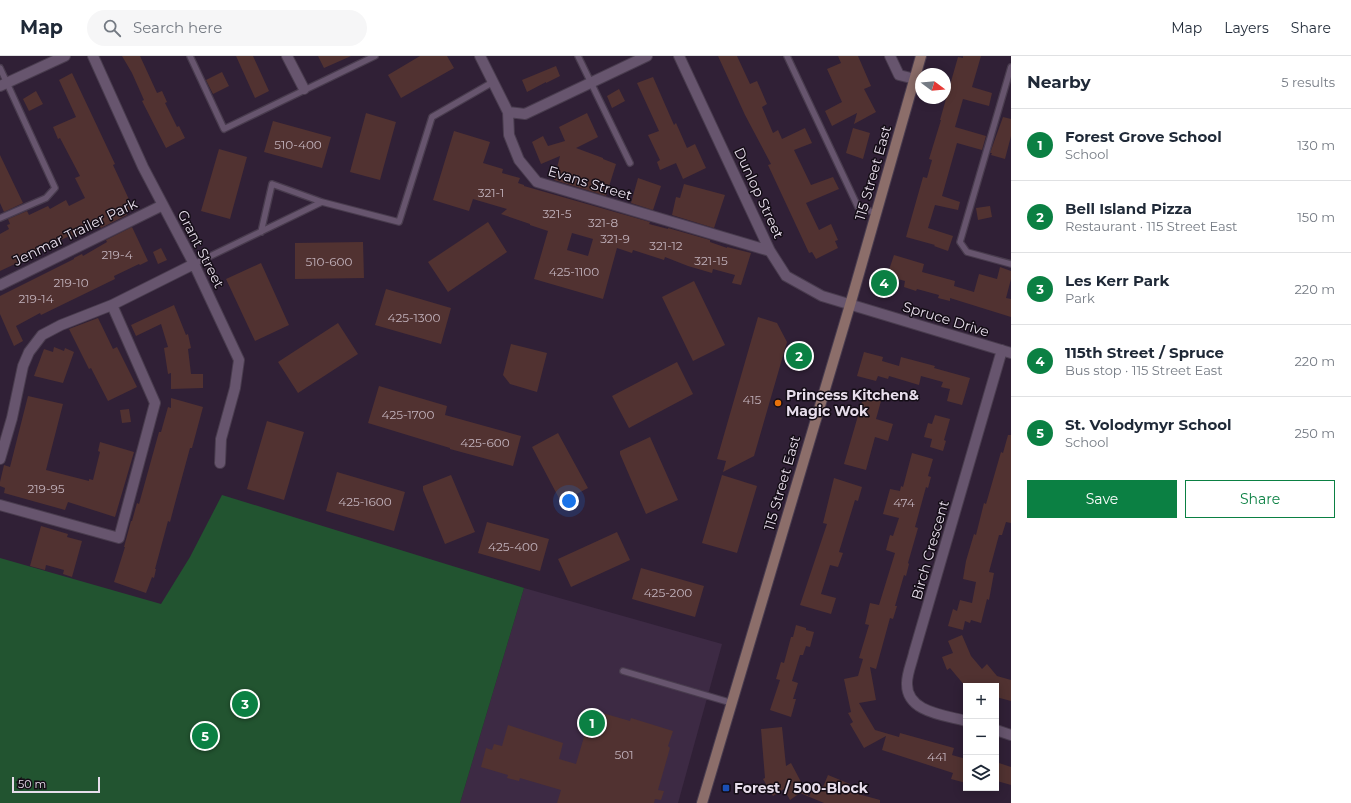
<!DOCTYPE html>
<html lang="en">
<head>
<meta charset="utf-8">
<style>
  body { margin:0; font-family:Montserrat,sans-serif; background:#f6f6f7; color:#1f2937 }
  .controls { position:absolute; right:12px; bottom:12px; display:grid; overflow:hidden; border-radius:0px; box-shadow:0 2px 10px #0003 }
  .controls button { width:36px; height:36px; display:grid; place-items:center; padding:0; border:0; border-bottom:1px solid #e0e1e3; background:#fff; color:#1f2937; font:20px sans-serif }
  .compass { position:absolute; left:915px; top:12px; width:36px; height:36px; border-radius:50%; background:#fff; box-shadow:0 2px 10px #0003; rotate:106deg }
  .scale { position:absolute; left:12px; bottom:10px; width:88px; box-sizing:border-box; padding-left:4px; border:2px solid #e7ddeb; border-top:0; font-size:11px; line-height:14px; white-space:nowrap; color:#e7ddeb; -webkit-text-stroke:3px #140d16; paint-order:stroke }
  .you { position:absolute; left:569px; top:445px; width:14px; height:14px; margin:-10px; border:3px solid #fff; border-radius:50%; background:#1a73e8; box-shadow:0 0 0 6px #1a73e833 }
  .badge { display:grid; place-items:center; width:26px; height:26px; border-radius:50%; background:#0b8043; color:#fff; font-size:13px; font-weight:700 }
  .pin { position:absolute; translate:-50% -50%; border:2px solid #fff; box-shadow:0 1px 4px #0006 }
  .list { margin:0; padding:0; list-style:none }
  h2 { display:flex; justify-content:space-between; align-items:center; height:52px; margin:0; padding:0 16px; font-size:17px }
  h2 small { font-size:13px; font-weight:400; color:#747a83 }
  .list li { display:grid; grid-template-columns:26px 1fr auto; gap:12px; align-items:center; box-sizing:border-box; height:72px; padding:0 16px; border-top:1px solid #e0e1e3 }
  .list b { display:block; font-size:15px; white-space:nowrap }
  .list p { margin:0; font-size:13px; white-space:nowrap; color:#747a83 }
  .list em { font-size:13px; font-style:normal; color:#747a83 }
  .actions { display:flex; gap:8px; padding:12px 16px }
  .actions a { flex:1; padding:9px 0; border:1px solid #0b8043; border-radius:0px; text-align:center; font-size:14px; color:#0b8043 }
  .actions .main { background:#0b8043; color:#fff }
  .icon { flex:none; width:22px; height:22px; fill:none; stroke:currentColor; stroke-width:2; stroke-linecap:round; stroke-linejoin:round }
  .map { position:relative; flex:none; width:1011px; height:747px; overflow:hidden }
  header { display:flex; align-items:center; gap:24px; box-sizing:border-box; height:56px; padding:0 20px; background:#fff; border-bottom:1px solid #e0e1e3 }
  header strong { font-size:19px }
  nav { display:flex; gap:22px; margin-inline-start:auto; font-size:14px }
  .search { width:280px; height:36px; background:#f6f6f7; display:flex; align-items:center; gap:10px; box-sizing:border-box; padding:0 14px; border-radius:22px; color:#747a83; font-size:15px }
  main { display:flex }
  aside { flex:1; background:#fff }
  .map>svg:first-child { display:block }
</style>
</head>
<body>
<header>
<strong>Map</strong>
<div class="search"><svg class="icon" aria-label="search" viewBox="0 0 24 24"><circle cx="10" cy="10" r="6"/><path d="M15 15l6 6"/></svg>Search here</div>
<nav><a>Map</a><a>Layers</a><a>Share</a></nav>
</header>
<main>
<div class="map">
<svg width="1011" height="747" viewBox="0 0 1011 747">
  <rect width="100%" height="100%" fill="#302036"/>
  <path fill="#3d2a44" d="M524,532L722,588L678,747H460Z"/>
  <path fill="#225430" d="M222,439L524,532L460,747H0V502L161,548L190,501Z"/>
  <path fill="#513231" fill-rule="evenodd" d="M122,0H140L157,37L162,35L167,46L165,47L177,71L179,70L185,82L166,92L142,45L144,44L132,17Z
    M236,0H253L269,35L255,42Z
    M318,0H351L324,12Z
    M420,0H447L454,12L401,42L388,19Z
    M718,0H737L750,28L757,25L767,48L762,51L773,77L778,74L782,83L805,72L812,87L794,94L811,129L833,121L839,133L806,147L819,174L831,168L838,184L835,185L838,192L816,203L812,196L809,197L768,109L771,108L745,59Z
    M838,0H858L871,30L864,33L876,56L854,68L857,57L832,70L825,55L842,46L827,13L841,7Z
    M963,0H981L972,31L992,37L989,50L963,43L955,71L986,80L982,94L957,87L942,140L960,146L958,154L935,149L928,172L953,180L948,195L934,190L935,189L906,181L923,121L927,122L932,104L929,103L941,64H940L958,1L963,2Z
    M556,10L560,20L546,27V26L527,36L522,24Z
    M222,16L229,30L213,38L206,24Z
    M72,17L115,108L113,109L133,152L125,156L127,159L101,172L99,169L92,172L91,171L73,180L72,179L56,186L31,198L32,200L0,215V178L9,173L7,169L10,168L8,163L27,155L29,159L48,150L50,153L66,144L69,150L85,142L75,122L80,120L60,82L58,83L53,71L76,61L59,24Z
    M653,21L674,69L676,67L687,92L695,88L706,112L683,123L676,107L660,114L657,106L660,104L648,79L659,75L637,27Z
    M619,33L625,45L612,52L607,40Z
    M36,35L43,48L29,55L23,43Z
    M366,57L396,66L380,124L350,116Z
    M587,57L598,81L576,92L603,102V103L616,108L606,140L554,124L560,100L541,108L532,86L543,80L548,90L565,85L559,71Z
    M1003,61L1011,63V80L1005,103L991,99L992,97H990Z
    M273,65L331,81L322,112L264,96Z
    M853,72L870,77L863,103L846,97Z
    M454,75L490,86L483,107L503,113L502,117L520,122L518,127L524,129V130L650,166L649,168L668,173V172L710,184V186L727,192V191L751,197L741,229L732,227L735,219L713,213L712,217L688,210L665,201L664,204L633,194L632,197L617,192L603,243L534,223L548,175L530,169V168L501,158L507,153L473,143L469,155L433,144ZM572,177L593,183L588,200L567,194Z
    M219,93L247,101L230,163L201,155Z
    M0,99L23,147L4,156L0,147Z
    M638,122L661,130L653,154L631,147Z
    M684,128L725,139L714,172L672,159L676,141L680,142Z
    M990,150L992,161L978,164L976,152Z
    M488,166L507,196L448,236L428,206Z
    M132,171L148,205L140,209L139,208L114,220L115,223L41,259L40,257L16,270L23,285L14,290L0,258V240L74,203V202L82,198L83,200L107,186L106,184Z
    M363,186L364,222L295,223V187Z
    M161,192L167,204L158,208L153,196Z
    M894,199L924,208L922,216L955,225L954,230L974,236L979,218L997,223L1000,211L1011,215V223L1006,242L1011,243V261L950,242V245L938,242L939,239L917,233L916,235L904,231L905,225L887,220Z
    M261,207L289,269L255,285L226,223Z
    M694,225L725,289L693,305L662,241Z
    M386,233L451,252L441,288L375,269Z
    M174,249L186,279L188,278L191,292L188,293L191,318H203V332L171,333V317L168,318L164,292L168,291L161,268L136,280L131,269Z
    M758,261L777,267L787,286L754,400L723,416L726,405L717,403Z
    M98,262L113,293L117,291L137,331L108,345L91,312L89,313L69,273Z
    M338,267L358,298L298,337L278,306Z
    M511,288L547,297L537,336L510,328L503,319Z
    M54,291L64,295L65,292L74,296L63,327L34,320L44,293L53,296Z
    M864,296L883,301L882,305L899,310L901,301L935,310L934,312L970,322L962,349L947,345L950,333L941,331L943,326L921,320L919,329L889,320L888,323L878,320L876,325L857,320Z
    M677,306L693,338L629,372L612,340Z
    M379,330L447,350L445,359L521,380L513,410L450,393V392L368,367Z
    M864,339L881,345L876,363L893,368L888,385L875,381L866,414L844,408Z
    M28,340L63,348L46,414L89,425V423L93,424L100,396L98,395L100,386L134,396L115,461L68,446L65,454L4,437L5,432L0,430V426L4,409L10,411Z
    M171,342L203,351L192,392H190L175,447L170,466L168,465L155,513H156L154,522L152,521L146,537L114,526L125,491H124L131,465H132L137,447L139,448L159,376H161L168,351L171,352Z
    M129,353L131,366L122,367L120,354Z
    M935,359L950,363L944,384L946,385L943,395L930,391L932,383L924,381L928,367L932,368Z
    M267,365L304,376L284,444L247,433Z
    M558,377L588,432L561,446L532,391Z
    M1008,379H1011V467L1006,466L1002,479H999L989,516L994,517L989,544L987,543L981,567L971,564L970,567L965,565L963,574L948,570L953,553L957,555L960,544L972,547L976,526L963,523L966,505L974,478L976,479L984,447L986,448L1001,396L1003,397Z
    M650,381L678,444L646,458L620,398V395Z
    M912,397L933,403L928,420L931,421L928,432L926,431L915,471L918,472L908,507L909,508L906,520L904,519L895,550H897L893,563L890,562L876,613L870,611L876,644L859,647L875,674L899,681L900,677L954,692L952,699L966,703V727L951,723L953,717L882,694L886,680L864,692L850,668L853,666L848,657L851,656L844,623L858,620L863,603L859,602L869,569L865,568L870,547L879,549L895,497L886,494L890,479L893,480L899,462L883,458L890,433L900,435L901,430L903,431Z
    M337,416L405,436L394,475L326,455Z
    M451,419L475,476L445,488L423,434V430Z
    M722,419L757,430L737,497L702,487Z
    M834,422L862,431L858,445L855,444L839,496L843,497L838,511L830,509L821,538L836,542L831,558L800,549L827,468L823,467Z
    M487,466L549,483L540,515L478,497Z
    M41,470L68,478L67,481L82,485L72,521L63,518L64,514L46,509L45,514L30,510Z
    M617,476L630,504L571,531L558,503Z
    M641,512L704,530L695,561L632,543Z
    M796,569L806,572V574L814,576L810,591L806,590L803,599H800L792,625L798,627L793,643H796L791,661L770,654L780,624L776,623L781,606L784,607L791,581H793Z
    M962,579L971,600L982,613L987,608L997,620L1011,624V645L996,641L999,630H965L950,612L947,614L942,601L953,597L948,585Z
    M592,654L630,665L631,662L673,675L668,690L670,692L658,734L664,735L661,744L655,743L654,747H557L561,734L520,722L519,725L507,722L508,719L481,711L486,692L492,694L494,688L502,690L508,669L563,687L559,703L576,708Z
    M782,671L786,710L791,707L809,741L814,728L823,731L828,719L850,728L847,735L880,744V747H824L800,737L790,744L784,733L773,740L763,723L765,722L761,673Z
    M996,706L1011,711V729L997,725L999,719L996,718Z"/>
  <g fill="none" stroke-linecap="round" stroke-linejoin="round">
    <defs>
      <path id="lane" d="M190,0L224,73L375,0
        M578,0L630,107
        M787,0L858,151L876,157
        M1011,11L960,186L967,196L1011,208
        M0,12L55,132L46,142L0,162
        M261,176L272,128L322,146
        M194,208L322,146L399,166L432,61L493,26
        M623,615L732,647"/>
      <path id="street" d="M93,0L143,111L194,208L239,304L235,332L221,383L220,407
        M287,0L304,33
        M480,0L508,56L509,79L519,104L537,126L770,195
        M679,0L770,195L786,220L822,240L1011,297
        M890,0L899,19L915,23
        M0,30L65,0
        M508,56L525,58L647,0
        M0,229L163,149
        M0,403L12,362L23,310L29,296L42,279L61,269L112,249L194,208
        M0,449L119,482L155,347L112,249
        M966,665C944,659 906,656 907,627C907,617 912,606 914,597L1002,294
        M996,674L1011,679"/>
      <path id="secondary" d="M702,747L850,249L921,0"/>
    </defs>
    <use href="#lane" stroke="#493c4e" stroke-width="8"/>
    <use href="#street" stroke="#493c4e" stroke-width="12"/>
    <use href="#secondary" stroke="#493c4e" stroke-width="12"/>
    <use href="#lane" stroke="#67556e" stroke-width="5.5"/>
    <use href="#street" stroke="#67556e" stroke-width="10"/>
    <use href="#secondary" stroke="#8c6e6a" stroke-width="10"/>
  </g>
  <circle fill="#e8710a" stroke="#140d16" stroke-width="1.5" cx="778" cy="347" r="4"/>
  <rect fill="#1a4fb4" stroke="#140d16" stroke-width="1.5" x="722" y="728" width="8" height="8" rx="2"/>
  <g text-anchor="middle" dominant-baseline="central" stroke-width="3" stroke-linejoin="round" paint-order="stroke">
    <g font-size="12" fill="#c2b2bc">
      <text x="298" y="88">510-400</text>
      <text x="491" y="136">321-1</text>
      <text x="557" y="157">321-5</text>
      <text x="603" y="166">321-8</text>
      <text x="615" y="182">321-9</text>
      <text x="666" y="189">321-12</text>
      <text x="117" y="198">219-4</text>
      <text x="711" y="204">321-15</text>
      <text x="329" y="205">510-600</text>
      <text x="574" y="215">425-1100</text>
      <text x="71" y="226">219-10</text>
      <text x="36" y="242">219-14</text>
      <text x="414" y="261">425-1300</text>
      <text x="752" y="343">415</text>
      <text x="408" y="358">425-1700</text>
      <text x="485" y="386">425-600</text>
      <text x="46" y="432">219-95</text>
      <text x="365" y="445">425-1600</text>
      <text x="904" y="446">474</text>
      <text x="513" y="490">425-400</text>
      <text x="668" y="536">425-200</text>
      <text x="624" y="698">501</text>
      <text x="937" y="700">441</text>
    </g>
    <g font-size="14" fill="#e7ddeb" stroke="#140d16">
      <text transform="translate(873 117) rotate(-74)">115 Street East</text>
      <text transform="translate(590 127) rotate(17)">Evans Street</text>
      <text transform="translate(759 137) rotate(65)">Dunlop Street</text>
      <text transform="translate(75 176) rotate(-26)">Jenmar Trailer Park</text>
      <text transform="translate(201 193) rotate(63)">Grant Street</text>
      <text transform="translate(946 263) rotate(17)">Spruce Drive</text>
      <text transform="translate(782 427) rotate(-74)">115 Street East</text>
      <text transform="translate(930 494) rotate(-74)">Birch Crescent</text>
    </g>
    <g font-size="14" font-weight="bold" fill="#e7ddeb" stroke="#140d16" text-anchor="start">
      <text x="786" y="339">Princess Kitchen&amp;<tspan x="786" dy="16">Magic Wok</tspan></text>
      <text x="734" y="732">Forest / 500-Block</text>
    </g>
  </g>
</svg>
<div class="controls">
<button>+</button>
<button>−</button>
<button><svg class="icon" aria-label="layers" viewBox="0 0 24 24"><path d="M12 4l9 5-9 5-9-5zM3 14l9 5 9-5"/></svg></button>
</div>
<svg class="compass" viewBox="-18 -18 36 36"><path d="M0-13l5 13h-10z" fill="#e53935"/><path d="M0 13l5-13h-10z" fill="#747a83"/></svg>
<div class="scale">50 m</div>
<div class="you"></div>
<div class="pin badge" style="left:592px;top:667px">1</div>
<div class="pin badge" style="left:799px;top:300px">2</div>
<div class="pin badge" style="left:245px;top:648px">3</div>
<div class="pin badge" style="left:884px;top:227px">4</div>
<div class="pin badge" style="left:205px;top:680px">5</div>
</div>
<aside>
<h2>Nearby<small>5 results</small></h2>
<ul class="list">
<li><span class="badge">1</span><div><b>Forest Grove School</b><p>School</p></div><em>130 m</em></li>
<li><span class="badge">2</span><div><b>Bell Island Pizza</b><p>Restaurant · 115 Street East</p></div><em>150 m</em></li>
<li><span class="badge">3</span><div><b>Les Kerr Park</b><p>Park</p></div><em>220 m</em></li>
<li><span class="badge">4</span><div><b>115th Street / Spruce</b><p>Bus stop · 115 Street East</p></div><em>220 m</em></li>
<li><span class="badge">5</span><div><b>St. Volodymyr School</b><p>School</p></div><em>250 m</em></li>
</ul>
<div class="actions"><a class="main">Save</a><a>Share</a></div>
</aside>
</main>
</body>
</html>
